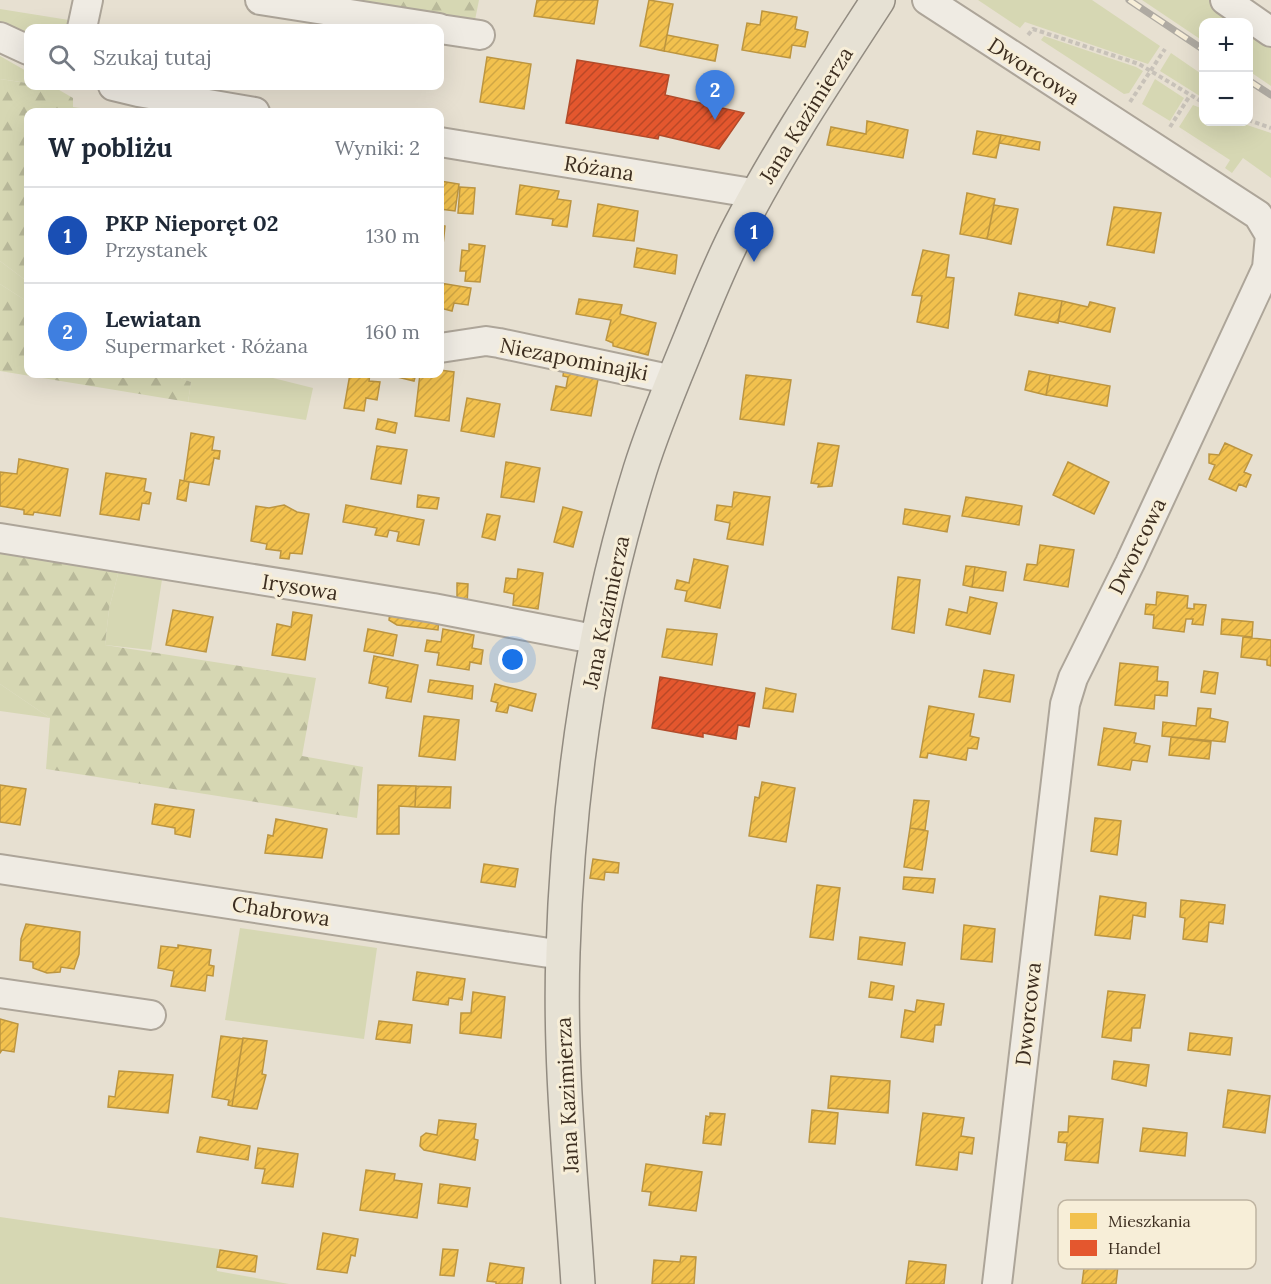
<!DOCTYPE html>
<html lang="pl">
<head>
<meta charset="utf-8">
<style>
  body { margin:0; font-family:Lora,serif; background:#f2f2f3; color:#1f2937 }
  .controls { position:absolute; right:18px; top:18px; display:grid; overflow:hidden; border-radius:12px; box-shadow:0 6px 24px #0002 }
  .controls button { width:54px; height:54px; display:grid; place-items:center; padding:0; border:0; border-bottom:2px solid #e0e1e3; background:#fff; color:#1f2937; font:30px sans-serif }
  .you { position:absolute; left:513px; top:660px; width:21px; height:21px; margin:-15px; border:4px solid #fff; border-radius:50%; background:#1a73e8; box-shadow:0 0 0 9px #1a73e833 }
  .badge { display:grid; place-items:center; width:39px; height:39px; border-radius:50%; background:#db2777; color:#fff; font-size:20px; font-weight:700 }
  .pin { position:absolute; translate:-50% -50px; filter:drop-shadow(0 2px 3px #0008) }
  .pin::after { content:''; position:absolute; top:32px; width:21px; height:18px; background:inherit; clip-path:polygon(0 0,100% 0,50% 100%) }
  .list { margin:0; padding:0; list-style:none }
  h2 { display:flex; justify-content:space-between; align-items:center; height:78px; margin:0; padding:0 24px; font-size:26px }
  h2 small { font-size:20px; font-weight:400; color:#747a83 }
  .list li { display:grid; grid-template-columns:39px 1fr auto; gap:18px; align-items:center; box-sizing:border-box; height:96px; padding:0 24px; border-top:2px solid #e0e1e3 }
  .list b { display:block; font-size:22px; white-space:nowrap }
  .list p { margin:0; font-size:20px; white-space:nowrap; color:#747a83 }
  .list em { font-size:20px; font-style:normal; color:#747a83 }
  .icon { flex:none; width:33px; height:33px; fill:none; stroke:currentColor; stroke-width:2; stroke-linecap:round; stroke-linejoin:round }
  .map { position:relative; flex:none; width:1271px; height:1284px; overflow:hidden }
  .search { position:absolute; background:#fff; box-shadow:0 6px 24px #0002; left:24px; top:24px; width:420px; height:66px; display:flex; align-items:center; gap:15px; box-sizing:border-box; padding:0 21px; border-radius:12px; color:#747a83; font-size:22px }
  .panel { position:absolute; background:#fff; box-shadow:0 6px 24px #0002; left:24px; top:108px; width:420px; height:270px; border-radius:12px }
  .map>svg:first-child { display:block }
</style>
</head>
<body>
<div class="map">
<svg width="1271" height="1284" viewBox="0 0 1271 1284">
  <defs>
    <pattern id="forest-firs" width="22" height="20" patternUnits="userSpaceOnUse" patternTransform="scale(1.5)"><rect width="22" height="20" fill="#d6d7b3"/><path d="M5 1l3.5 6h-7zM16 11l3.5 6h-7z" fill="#b9b99a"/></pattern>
    <pattern id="homes-hatch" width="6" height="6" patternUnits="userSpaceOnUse" patternTransform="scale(1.5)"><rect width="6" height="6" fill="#f2c14e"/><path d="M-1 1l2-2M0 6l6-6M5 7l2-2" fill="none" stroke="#d0a644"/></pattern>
    <pattern id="shops-hatch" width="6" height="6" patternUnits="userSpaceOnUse" patternTransform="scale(1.5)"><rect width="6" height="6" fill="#e4572e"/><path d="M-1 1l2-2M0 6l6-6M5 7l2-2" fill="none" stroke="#ba4827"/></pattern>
  </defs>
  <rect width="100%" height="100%" fill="#e7e0d1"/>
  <path fill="#d6d7b3" d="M978,0H1092L1160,46L1148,64L1025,22L1020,28Z
    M1142,0H1216L1271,37V86L1249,71L1248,22H1204L1203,41Z
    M0,9L75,21L77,28H28V41L0,28Z
    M1044,36L1136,67L1143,71L1129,93L1124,94L1041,40Z
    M1171,53L1203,75V98L1160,71Z
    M0,56L28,72V83L0,79Z
    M1155,79L1184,98L1170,121L1142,104Z
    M1193,105L1203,109L1204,122H1238L1271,133V178L1243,158L1232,173L1225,168L1230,160L1179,127Z
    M0,261L28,282V302L0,284Z
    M170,374H257L313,388L306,420L188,402L191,382Z
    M114,564L163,573L151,650L105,645L109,609L118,574Z
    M0,684L50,718L0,711Z
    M240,928L377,948L364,1039L225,1020Z
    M0,1217L219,1249L217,1271L289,1284H0Z"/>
  <path fill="url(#forest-firs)" d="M349,0H479L474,25Z
    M0,79L54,87L73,98V107L109,112H28V282L0,261Z
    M0,284L28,302V374H170L191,382L188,402L0,371Z
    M0,545L114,564L118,574L109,609L105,645L316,678L302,756L363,767L357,818L46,769L50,718L0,684Z"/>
  <path fill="url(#homes-hatch)" stroke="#bc9540" stroke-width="1.5" d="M537,0H598L594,24L534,16Z
    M649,0L673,4L664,51L640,46Z
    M762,11L797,17L795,29L808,32L805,47L792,45L790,58L742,50L747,23L760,25Z
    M667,35L718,45L715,61L664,51Z
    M487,57L531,64L524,109L480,102Z
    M867,121L908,130L903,158L827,145L831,127L866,134Z
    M977,131L1001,135L996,158L973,154Z
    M1001,135L1040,142L1039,150L999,143Z
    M440,181L459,184L455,211L440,209Z
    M520,185L559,191L557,199L571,201L567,227L552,225L553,219L516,214Z
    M460,187L475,188L473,214L458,213Z
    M967,193L995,199L987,239L960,234Z
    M598,204L638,211L634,241L593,236Z
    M994,205L1018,209L1011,244L987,239Z
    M1114,207L1161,213L1154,253L1107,245Z
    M440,225L445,226L443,245H440Z
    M469,244L485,246L480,282L465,281L466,271H460L462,250L469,251Z
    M637,248L677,255L675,274L634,267Z
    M923,250L949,255L946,277L954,278L948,328L917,322L922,296L912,295Z
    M440,283L471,288L468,305L454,303L452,311L440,308Z
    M1019,293L1062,301L1058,323L1015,315Z
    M579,299L622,305L620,314L656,323L648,355L613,346V343L606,340L611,320L576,314Z
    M1062,301L1088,307L1090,302L1115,308L1110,332L1058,321Z
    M564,369H600L591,416L551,410L556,386L566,388L568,377L563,376Z
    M440,370L454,372L449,421L415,416L420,374H440Z
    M1029,371L1050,375L1046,395L1025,390Z
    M350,374H370L369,381L380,382L377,400L366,398L364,411L344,408Z
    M385,374H416L414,381Z
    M746,375L791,380L784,425L740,419Z
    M1050,375L1110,386L1107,406L1046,395Z
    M467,398L500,404L494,437L461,431Z
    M378,419L397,423L395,433L376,429Z
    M191,433L214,437L212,450L220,451L219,459L214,458L209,485L184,481Z
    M818,443L839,446L832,486L818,487L819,484L811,483Z
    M1225,443L1252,455L1244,472L1251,475L1246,487L1239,484L1236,491L1209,479L1215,465L1209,463V454L1219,455Z
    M377,446L407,450L401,484L371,479Z
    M19,459L68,469L60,516L34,512L33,515L24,514V510L0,506V472L17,474Z
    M506,462L540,468L534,502L501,497Z
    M1068,462L1109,482L1094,514L1053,495Z
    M106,473L146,479L144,491L151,493L149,504L142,503L139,520L100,514Z
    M180,480L189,482L186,501L177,499Z
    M734,492L770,497L763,545L727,539L730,523L715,520L717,505L732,507Z
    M418,495L439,498L437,509L417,507Z
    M966,497L1022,506L1019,525L962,516Z
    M284,505L297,512L309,514L302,554L290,553L289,559L280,558L281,551L266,549L267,544L251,541L256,506L269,508Z
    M346,505L424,520L419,545L397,541L399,532L389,530L387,537L375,535L377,528L343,522Z
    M563,507L582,512L573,547L554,542Z
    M905,509L950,516L947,532L903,524Z
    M487,514L500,516L495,540L482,537Z
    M1040,545L1074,550L1068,587L1024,580L1027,564L1037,565Z
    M694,559L728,566L720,608L685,601L687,591L675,589L677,580L689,583Z
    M966,566L975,567L972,587L963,585Z
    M975,567L1006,572L1003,591L972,587Z
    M518,569L543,573L538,609L513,605L514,594L504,592L506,578L517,579Z
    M898,577L920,580L914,633L892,629Z
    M457,583L468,584L467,606L457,605Z
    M1157,592L1188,596L1187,608L1194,609V604L1206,605L1203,625L1192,624L1193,619H1186L1184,632L1153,628L1154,615L1145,614L1146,604L1156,605Z
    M970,597L997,603L990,634L946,625L949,609L967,613Z
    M173,610L213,617L206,652L166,645Z
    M293,612L312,615L305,660L272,655L277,624L291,627Z
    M390,612L439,617L438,630L397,625L389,620Z
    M1222,619L1253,622L1252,637L1221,634Z
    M368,629L397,635L393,656L364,651Z
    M443,629L474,635L472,648L483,650L481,664L470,662L469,670L437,665L439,653L425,651L427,640L441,642Z
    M667,629L717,634L712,665L662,657Z
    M1243,637L1271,640V666L1267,665V660L1241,657Z
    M374,656L418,665L411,702L386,698L388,687L369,683Z
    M1120,663L1158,667L1157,681L1168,682L1167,696L1155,695L1154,709L1115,705Z
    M984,670L1014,675L1010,702L979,697Z
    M1204,671L1218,673L1215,694L1201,692Z
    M430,680L473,686L472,699L428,692Z
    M495,684L536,694L532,711L509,705L507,713L496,711L498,703L491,701Z
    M766,688L796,694L793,712L763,708Z
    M929,706L974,714L970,736L979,738L977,749L968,748L966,760L928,753L927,758L920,757Z
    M1198,708L1211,709L1210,718L1228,722L1225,742L1162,736L1163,722L1196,726Z
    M424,716L459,720L455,760L419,756Z
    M1104,728L1136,733L1134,743L1150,746L1147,762L1132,760L1130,770L1098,765Z
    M1171,737L1211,742L1209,759L1169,755Z
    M762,782L795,788L786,842L749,836L755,797L759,798Z
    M0,785L26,789L20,825L0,822Z
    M378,785L416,786L415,807L399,806V834H377Z
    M416,786L451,787L450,808L415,807Z
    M914,800L929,801L925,830L910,828Z
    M155,804L194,810L190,837L175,834V828L152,824Z
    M1095,818L1121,821L1117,855L1091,851Z
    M276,819L327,829L322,858L265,853L268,835L273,836Z
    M910,828L928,831L922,870L904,867Z
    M593,859L619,863L618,873L605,872L604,880L590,878Z
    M484,864L518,869L515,887L481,882Z
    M904,877L935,879L933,893L903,889Z
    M817,885L840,888L833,940L810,937Z
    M1100,896L1146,903L1145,917L1133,915L1130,939L1095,935Z
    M1181,900L1225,905L1223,924L1209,922L1207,942L1183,939L1185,918L1180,917Z
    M26,924L80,932L79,954L74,969L61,967L60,972L47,973L33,968V962L20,960L21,939Z
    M964,925L995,929L992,962L961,959Z
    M860,937L905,943L902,965L858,959Z
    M178,945L211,950L209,965L214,966L213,976L207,975L205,991L171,986L174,971L158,968L161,946L178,948Z
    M417,972L465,979L462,1000L449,998L448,1005L413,1000Z
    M871,982L894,986L892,1000L869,997Z
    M1108,991L1145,995L1140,1028H1132L1131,1041L1102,1037Z
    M473,992L505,997L501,1038L460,1033L461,1013H471Z
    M917,1000L944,1004L941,1025H935L933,1042L901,1037L905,1010L915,1012Z
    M0,1019L18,1024L14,1052L2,1050L0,1053Z
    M379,1021L412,1025L410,1043L376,1039Z
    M1190,1033L1232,1038L1230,1055L1188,1050Z
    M221,1036L243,1039L232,1106L228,1105L229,1100L212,1097Z
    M243,1038L267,1041L262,1074L266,1075L257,1109L232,1106Z
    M1114,1061L1149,1065L1146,1086L1112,1079Z
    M119,1071L173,1075L168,1113L108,1107L109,1096L115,1097Z
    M831,1076L890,1081L888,1113L828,1108Z
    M1228,1090L1270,1096L1265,1133L1223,1127Z
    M812,1110L838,1113L835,1144L809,1142Z
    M710,1113L725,1114L721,1145L703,1143L706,1116L710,1117Z
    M923,1113L964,1118L961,1136L974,1138L972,1154L959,1152L957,1170L916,1165Z
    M1069,1116L1103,1119L1098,1163L1065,1160L1067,1143L1058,1142L1059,1132H1068Z
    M439,1120L476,1124L474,1139L478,1140L475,1160L424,1150L420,1146L421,1137L426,1133L437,1135Z
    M1143,1128L1187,1133L1185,1156L1140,1151Z
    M200,1137L250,1146L248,1160L197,1152Z
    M258,1148L298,1154L293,1187L262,1183L265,1169L255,1168Z
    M646,1164L702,1172L696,1211L649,1205L651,1192L642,1191Z
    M366,1170L395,1174L394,1180L422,1184L417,1218L360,1210Z
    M440,1184L470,1188L467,1207L438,1203Z
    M323,1233L358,1239L355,1256L351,1255L347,1273L317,1269Z
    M443,1249L458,1250L454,1276L440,1275Z
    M220,1250L257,1256L255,1272L217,1267Z
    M1086,1252L1119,1257L1116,1284H1082Z
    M681,1256L696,1257L694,1284H652L654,1260L680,1262Z
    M909,1261L946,1265L944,1284H906Z
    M490,1263L524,1268L522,1284H496V1282L487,1281Z"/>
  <path fill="url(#shops-hatch)" stroke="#b24b2a" stroke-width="1.5" d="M577,60L669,75L665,95L744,113L719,149L659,135L658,139L566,123Z
    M660,677L755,693L749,727L738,725L736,739L703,733V737L652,728Z"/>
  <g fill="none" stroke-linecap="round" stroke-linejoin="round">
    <defs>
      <path id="minor" d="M260,0L439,28
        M927,0L1258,215L1270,235L1267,268L1130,563L1073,678L1065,704L997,1284
        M1225,0L1271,32
        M82,28L88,0
        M440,29L480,35
        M0,37L28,50
        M113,86L138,92L255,112
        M440,142L758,194
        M440,348L486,341L499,343L673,380
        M0,538L433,608L599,640
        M0,869L562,955
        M0,993L151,1015"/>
      <path id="major" d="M578,1284C571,1174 559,1062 563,952C568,791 592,625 640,470C654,425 673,381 691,337C706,300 721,262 740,226C781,147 830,74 878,0"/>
    </defs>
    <use href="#minor" stroke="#ada599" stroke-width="32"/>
    <use href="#major" stroke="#928b80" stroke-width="36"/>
    <path stroke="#c8c2b9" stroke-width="4" stroke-dasharray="4.5 3" stroke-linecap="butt" d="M1028,35L1033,29L1139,64L1204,103
      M1130,102L1165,49
      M1248,120L1271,128
      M1170,127L1189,97"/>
    <use href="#minor" stroke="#efebe3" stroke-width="28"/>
    <use href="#major" stroke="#e6e1d4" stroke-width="33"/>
    <defs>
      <path id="rail" d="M1129,0L1204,50
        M1248,80L1271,95"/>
    </defs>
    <use href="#rail" stroke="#afaaa2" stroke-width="7"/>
    <use href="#rail" stroke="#f7eed8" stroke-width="4.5" stroke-dasharray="14" stroke-linecap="butt"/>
  </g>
  <g text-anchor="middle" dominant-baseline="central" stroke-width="6" stroke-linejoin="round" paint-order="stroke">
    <g font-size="21" fill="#3d2e20" stroke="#f7eed8">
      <text transform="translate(1034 71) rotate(33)">Dworcowa</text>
      <text transform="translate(806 115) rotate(-58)">Jana Kazimierza</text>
      <text transform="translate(599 168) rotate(9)">Różana</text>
      <text transform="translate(574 359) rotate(11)">Niezapominajki</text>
      <text transform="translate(1137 546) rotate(-64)">Dworcowa</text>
      <text transform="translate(300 587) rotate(9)">Irysowa</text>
      <text transform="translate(606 612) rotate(-78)">Jana Kazimierza</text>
      <text transform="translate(281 911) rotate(9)">Chabrowa</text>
      <text transform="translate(1028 1014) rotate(-84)">Dworcowa</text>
      <text transform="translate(567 1095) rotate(-93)">Jana Kazimierza</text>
    </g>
  </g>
  <rect x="1058" y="1200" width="198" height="69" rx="9" fill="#f7eed8" stroke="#bfb4a1" stroke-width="1.5"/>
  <rect x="1070" y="1213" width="27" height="16" fill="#f2c14e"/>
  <rect x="1070" y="1240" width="27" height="16" fill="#e4572e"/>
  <g font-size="16" fill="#3d2e20">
    <text x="1108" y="1227">Mieszkania</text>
    <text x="1108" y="1254">Handel</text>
  </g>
</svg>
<div class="controls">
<button>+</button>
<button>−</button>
</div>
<div class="you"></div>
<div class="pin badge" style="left:754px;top:262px;background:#1a4fb4">1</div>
<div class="pin badge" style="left:715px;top:120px;background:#3f7fe0">2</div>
<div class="search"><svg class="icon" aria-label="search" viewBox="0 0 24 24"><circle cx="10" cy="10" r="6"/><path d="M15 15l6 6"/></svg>Szukaj tutaj</div>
<section class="panel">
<h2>W pobliżu<small>Wyniki: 2</small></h2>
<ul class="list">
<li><span class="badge" style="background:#1a4fb4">1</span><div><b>PKP Nieporęt 02</b><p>Przystanek</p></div><em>130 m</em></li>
<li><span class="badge" style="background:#3f7fe0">2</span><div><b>Lewiatan</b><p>Supermarket · Różana</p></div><em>160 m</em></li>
</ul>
</section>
</div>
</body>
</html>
